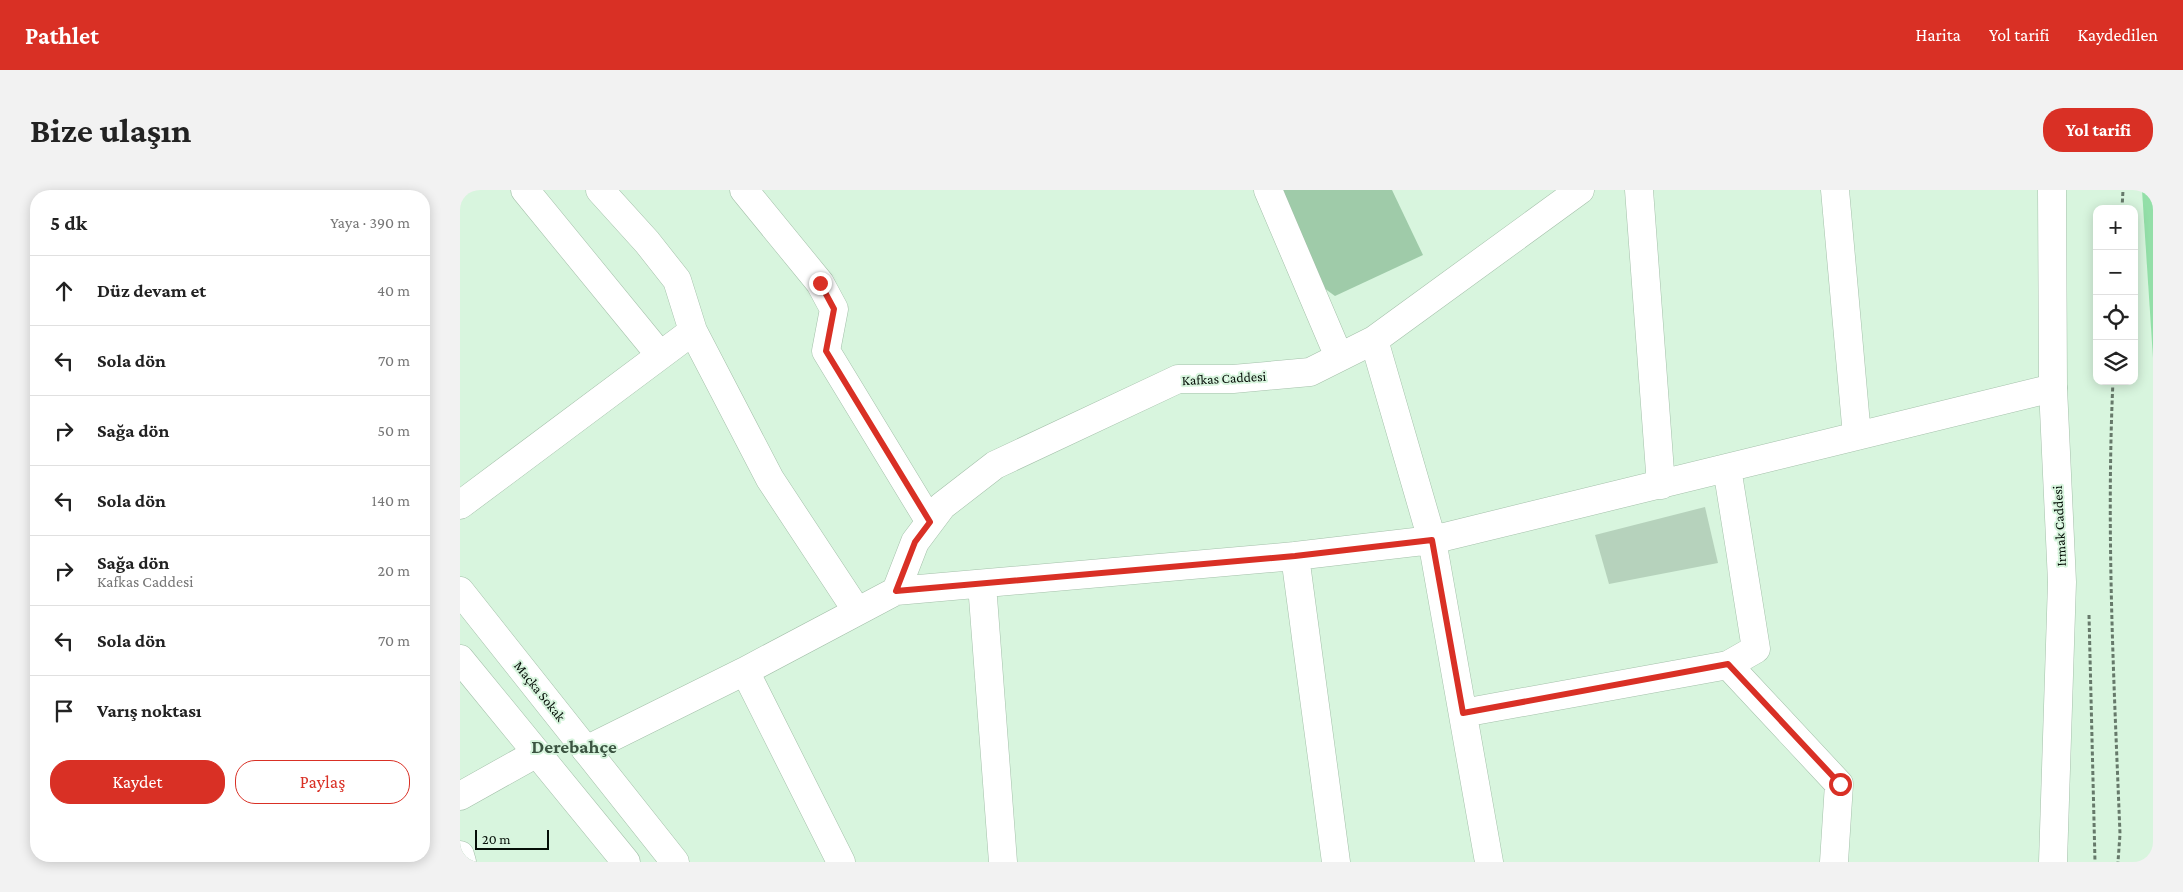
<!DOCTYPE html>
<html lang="tr">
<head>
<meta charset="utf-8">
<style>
  body { margin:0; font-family:"Crimson Pro",serif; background:#f2f2f2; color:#222 }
  .controls { position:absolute; right:15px; top:15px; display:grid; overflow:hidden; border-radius:10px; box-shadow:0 2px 12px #0003 }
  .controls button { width:45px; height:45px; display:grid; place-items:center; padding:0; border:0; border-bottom:1px solid #e0e0e0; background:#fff; color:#222; font:25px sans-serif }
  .scale { position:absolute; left:15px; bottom:12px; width:74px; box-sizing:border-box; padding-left:5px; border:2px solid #050e07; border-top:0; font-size:14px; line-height:18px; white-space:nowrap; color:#050e07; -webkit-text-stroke:4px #d8f5de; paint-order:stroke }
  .stop { position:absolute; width:15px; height:15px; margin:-11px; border:4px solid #d93025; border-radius:50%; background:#fff }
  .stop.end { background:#d93025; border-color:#fff; box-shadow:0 1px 5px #0008 }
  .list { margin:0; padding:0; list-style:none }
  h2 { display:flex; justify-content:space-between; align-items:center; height:65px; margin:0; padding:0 20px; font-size:21px }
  h2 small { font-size:16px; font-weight:400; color:#767676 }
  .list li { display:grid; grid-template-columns:32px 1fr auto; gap:15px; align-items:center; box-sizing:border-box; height:70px; padding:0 20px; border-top:1px solid #e0e0e0 }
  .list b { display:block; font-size:19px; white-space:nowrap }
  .list p { margin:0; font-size:16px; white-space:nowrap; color:#767676 }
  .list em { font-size:16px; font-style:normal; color:#767676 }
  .actions { display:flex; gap:10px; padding:15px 20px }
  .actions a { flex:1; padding:11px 0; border:1px solid #d93025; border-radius:20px; text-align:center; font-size:18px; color:#d93025 }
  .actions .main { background:#d93025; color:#fff }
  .icon { flex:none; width:28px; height:28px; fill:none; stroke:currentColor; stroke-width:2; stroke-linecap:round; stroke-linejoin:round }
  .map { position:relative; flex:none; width:1693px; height:672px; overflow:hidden; border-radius:20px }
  header { display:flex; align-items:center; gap:30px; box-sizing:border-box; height:70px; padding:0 25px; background:#d93025; color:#fff }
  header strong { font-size:24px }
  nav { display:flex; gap:28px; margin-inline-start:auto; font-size:18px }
  .intro { display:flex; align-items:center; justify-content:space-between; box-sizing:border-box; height:120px; padding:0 30px }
  h1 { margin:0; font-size:35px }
  .button { padding:12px 22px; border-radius:20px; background:#d93025; color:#fff; font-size:18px; font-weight:700 }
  main { display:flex; gap:30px; padding:0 30px }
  aside { flex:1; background:#fff; border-radius:20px; box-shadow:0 2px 12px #0003 }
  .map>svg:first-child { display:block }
</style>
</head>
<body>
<header>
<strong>Pathlet</strong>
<nav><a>Harita</a><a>Yol tarifi</a><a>Kaydedilen</a></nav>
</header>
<div class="intro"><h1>Bize ulaşın</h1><a class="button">Yol tarifi</a></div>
<main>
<aside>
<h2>5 dk<small>Yaya · 390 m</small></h2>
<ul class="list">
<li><svg class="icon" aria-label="ahead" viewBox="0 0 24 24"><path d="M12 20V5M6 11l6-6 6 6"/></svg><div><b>Düz devam et</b></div><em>40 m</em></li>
<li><svg class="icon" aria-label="left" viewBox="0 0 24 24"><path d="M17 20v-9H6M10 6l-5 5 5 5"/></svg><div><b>Sola dön</b></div><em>70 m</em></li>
<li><svg class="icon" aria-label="right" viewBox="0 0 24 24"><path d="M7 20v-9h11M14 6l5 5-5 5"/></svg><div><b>Sağa dön</b></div><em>50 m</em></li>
<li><svg class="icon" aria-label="left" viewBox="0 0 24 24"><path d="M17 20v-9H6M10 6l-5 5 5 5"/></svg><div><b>Sola dön</b></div><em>140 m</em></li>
<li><svg class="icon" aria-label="right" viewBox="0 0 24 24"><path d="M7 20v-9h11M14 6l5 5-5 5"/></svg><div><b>Sağa dön</b><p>Kafkas Caddesi</p></div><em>20 m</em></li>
<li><svg class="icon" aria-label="left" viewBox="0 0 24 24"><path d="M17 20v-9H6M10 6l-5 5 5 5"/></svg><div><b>Sola dön</b></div><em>70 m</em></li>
<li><svg class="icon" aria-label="arrive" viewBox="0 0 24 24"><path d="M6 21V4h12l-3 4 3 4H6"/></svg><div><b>Varış noktası</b></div></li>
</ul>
<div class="actions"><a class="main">Kaydet</a><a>Paylaş</a></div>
</aside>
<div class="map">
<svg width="1693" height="672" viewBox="0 0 1693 672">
  <rect width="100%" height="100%" fill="#d8f5de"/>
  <path fill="#9fcba9" d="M822,0H932L963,65L875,106L864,98Z"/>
  <path fill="#93dfa8" d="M1682,0H1693V168Z"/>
  <path fill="#b6d2bc" d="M1245,317L1258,373L1149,394L1135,345Z"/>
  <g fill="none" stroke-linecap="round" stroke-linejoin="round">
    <defs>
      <path id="street" d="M65,0L200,165
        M140,0L187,52L217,90L233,141L310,289L397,421
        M284,0L360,93L374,119L366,161L470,332
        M808,0L879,167
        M1179,0L1201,295
        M1375,0L1397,246
        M914,150L972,350L1029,672
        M0,315L233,141
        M835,366L876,672
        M522,394L543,672
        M436,401L455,352L482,316L535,275L718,189H773L850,182L914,150L1120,0
        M1268,475L1379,594L1374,672
        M285,481L381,672
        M1003,523L1268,475L1296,459L1267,278
        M126,560L285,481L436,401L835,366L972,350L1593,198
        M0,606L77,563
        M0,665L2,672"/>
      <path id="secondary" d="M1592,0L1593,198L1602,392L1593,672"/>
      <path id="primary" d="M0,401L215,672
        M0,469L166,672"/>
    </defs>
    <use href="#street" stroke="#a4c0aa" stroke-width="29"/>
    <use href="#secondary" stroke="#a4c0aa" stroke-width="29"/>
    <use href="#primary" stroke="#a4c0aa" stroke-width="29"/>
    <path stroke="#66796a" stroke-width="3" stroke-dasharray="4 2.5" stroke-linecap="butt" d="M1662,19L1663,0
      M1653,191C1646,342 1654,493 1660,644L1658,672
      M1629,425L1635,672"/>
    <use href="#street" stroke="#fff" stroke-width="28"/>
    <use href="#secondary" stroke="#fff" stroke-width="28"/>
    <use href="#primary" stroke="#fff" stroke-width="28"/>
  </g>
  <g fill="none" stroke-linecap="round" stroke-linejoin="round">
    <path stroke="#d93025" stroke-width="6" d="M360,93L374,119L366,161L470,332L455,352L436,401L835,366L972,350L1003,523L1268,474L1380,594"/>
  </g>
  <g text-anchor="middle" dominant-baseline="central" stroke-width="4" stroke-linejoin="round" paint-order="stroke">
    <g font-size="14" fill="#050e07" stroke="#d8f5de">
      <text transform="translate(764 188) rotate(-3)">Kafkas Caddesi</text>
      <text transform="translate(1599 336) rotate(-93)">Irmak Caddesi</text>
      <text transform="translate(80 501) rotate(51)">Maçka Sokak</text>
    </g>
    <g font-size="19" font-weight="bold" fill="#3b5441" stroke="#d8f5de">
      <text x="114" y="556">Derebahçe</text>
    </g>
  </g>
</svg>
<div class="controls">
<button>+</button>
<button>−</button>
<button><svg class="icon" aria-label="locate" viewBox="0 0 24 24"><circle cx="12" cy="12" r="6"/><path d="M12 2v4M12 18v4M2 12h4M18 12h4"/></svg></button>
<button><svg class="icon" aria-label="layers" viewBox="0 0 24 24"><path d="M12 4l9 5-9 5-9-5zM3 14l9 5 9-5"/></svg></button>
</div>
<div class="scale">20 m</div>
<div class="stop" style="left:1380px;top:594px"></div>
<div class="stop end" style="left:360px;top:93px"></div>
</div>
</main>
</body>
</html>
